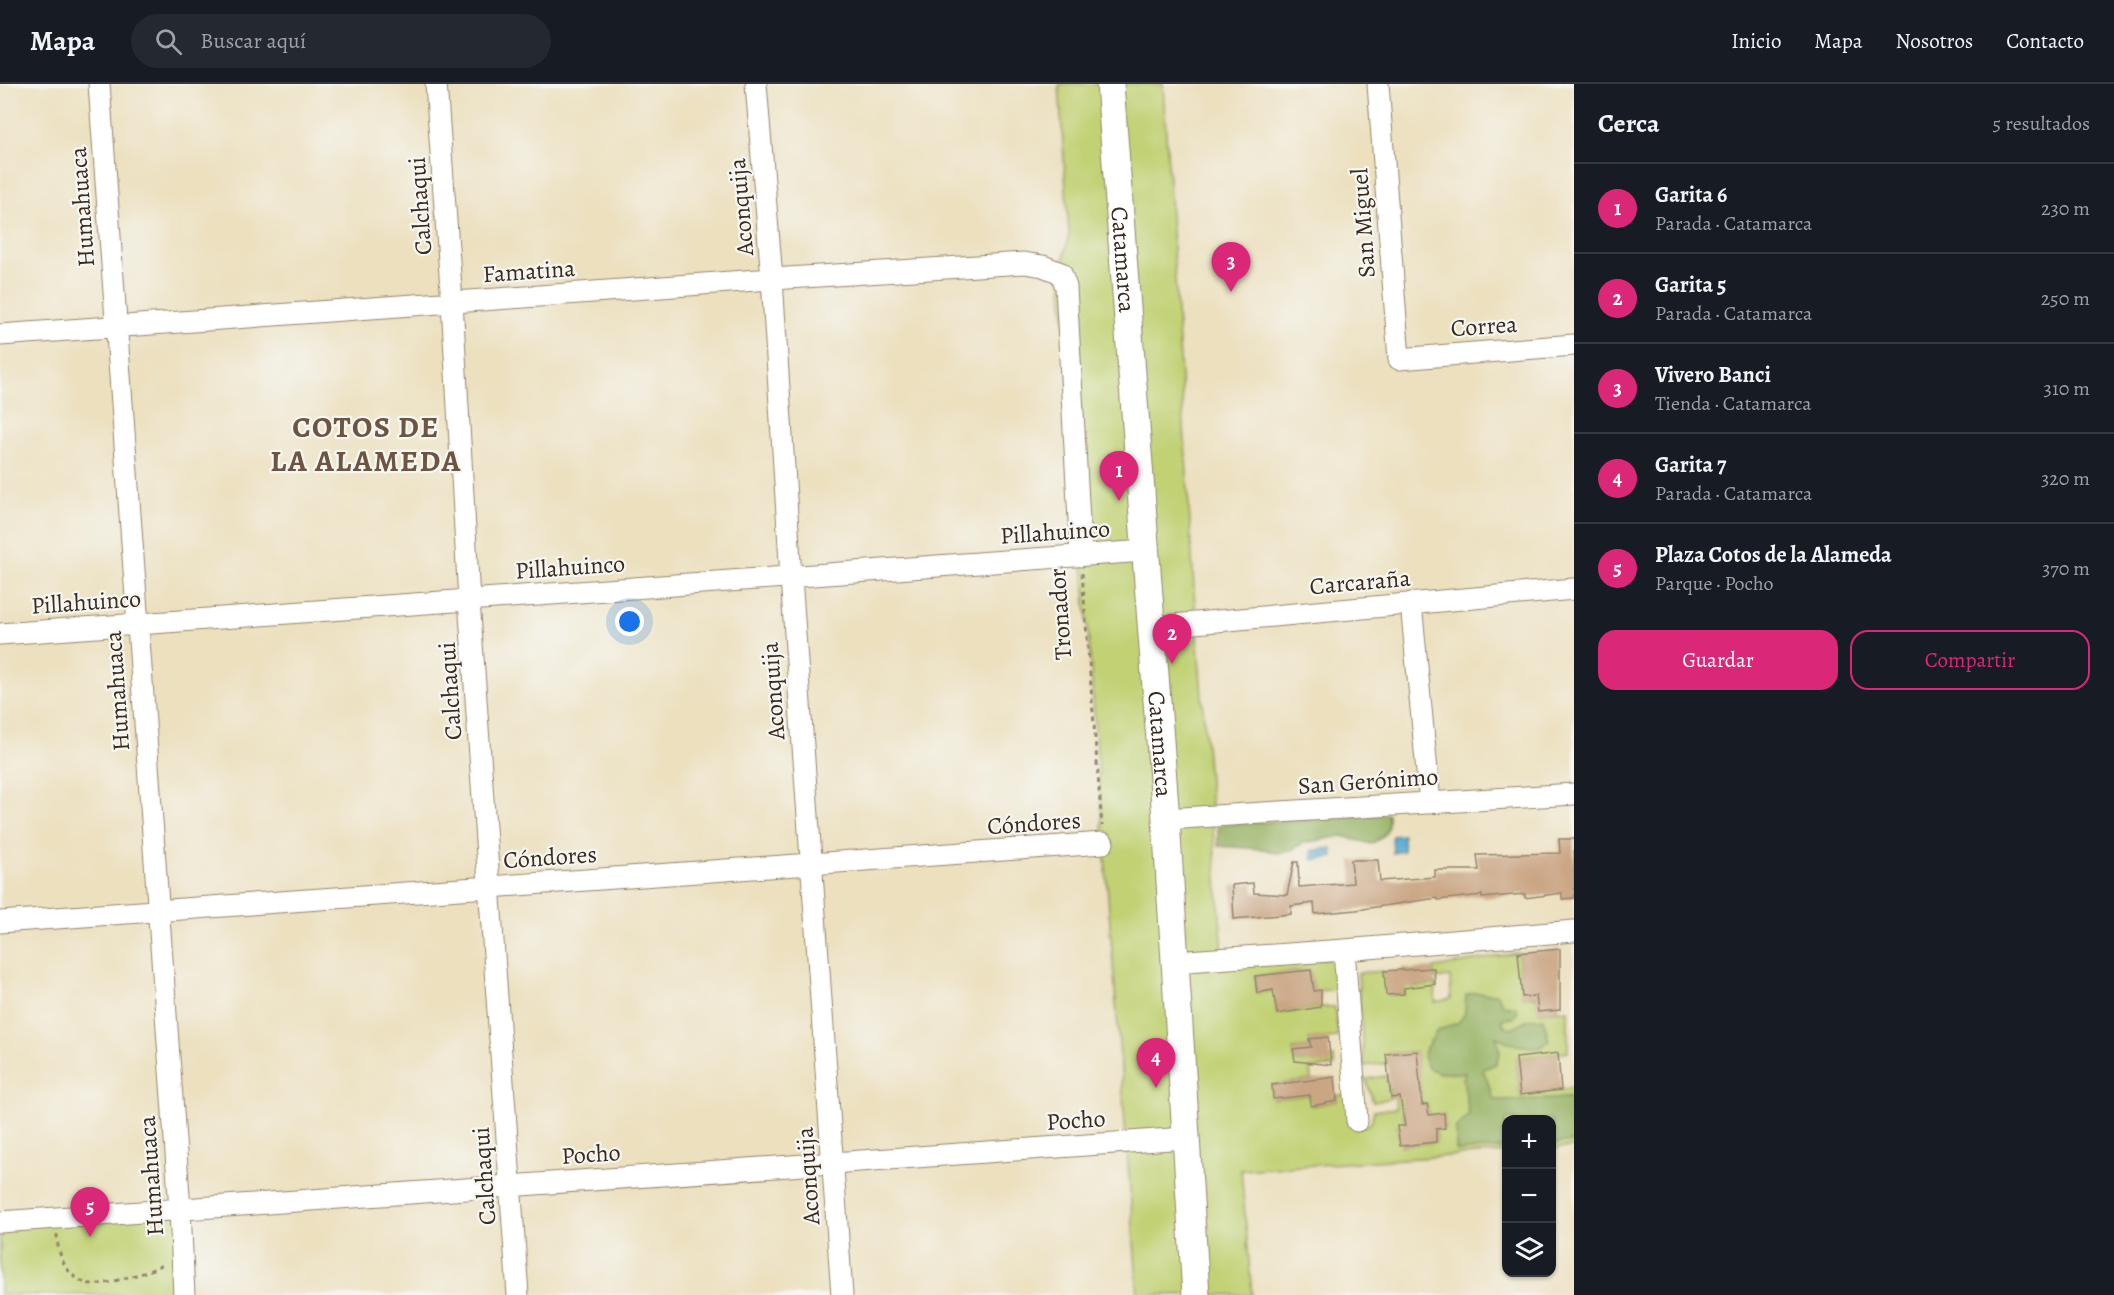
<!DOCTYPE html>
<html lang="es">
<head>
<meta charset="utf-8">
<style>
  body { margin:0; font-family:Alegreya,serif; background:#242831; color:#f1f3f6 }
  .controls { position:absolute; right:18px; bottom:18px; display:grid; overflow:hidden; border-radius:12px; box-shadow:0 2px 4px #0004 }
  .controls button { width:54px; height:54px; display:grid; place-items:center; padding:0; border:0; border-bottom:2px solid #363941; background:#171b24; color:#f1f3f6; font:30px sans-serif }
  .you { position:absolute; left:630px; top:538px; width:21px; height:21px; margin:-15px; border:4px solid #fff; border-radius:50%; background:#1a73e8; box-shadow:0 0 0 9px #1a73e833 }
  .badge { display:grid; place-items:center; width:39px; height:39px; border-radius:50%; background:#db2777; color:#fff; font-size:20px; font-weight:700 }
  .pin { position:absolute; translate:-50% -50px; filter:drop-shadow(0 2px 3px #0008) }
  .pin::after { content:''; position:absolute; top:32px; width:21px; height:18px; background:inherit; clip-path:polygon(0 0,100% 0,50% 100%) }
  .list { margin:0; padding:0; list-style:none }
  h2 { display:flex; justify-content:space-between; align-items:center; height:78px; margin:0; padding:0 24px; font-size:26px }
  h2 small { font-size:20px; font-weight:400; color:#9ea1a6 }
  .list li { display:grid; grid-template-columns:39px 1fr auto; gap:18px; align-items:center; box-sizing:border-box; height:90px; padding:0 24px; border-top:2px solid #363941 }
  .list b { display:block; font-size:22px; white-space:nowrap }
  .list p { margin:0; font-size:20px; white-space:nowrap; color:#9ea1a6 }
  .list em { font-size:20px; font-style:normal; color:#9ea1a6 }
  .actions { display:flex; gap:12px; padding:18px 24px }
  .actions a { flex:1; padding:14px 0; border:2px solid #db2777; border-radius:18px; text-align:center; font-size:21px; color:#db2777 }
  .actions .main { background:#db2777; color:#fff }
  .icon { flex:none; width:33px; height:33px; fill:none; stroke:currentColor; stroke-width:2; stroke-linecap:round; stroke-linejoin:round }
  .map { position:relative; flex:none; width:1574px; height:1211px; overflow:hidden }
  header { display:flex; align-items:center; gap:36px; box-sizing:border-box; height:84px; padding:0 30px; background:#171b24; border-bottom:2px solid #363941 }
  header strong { font-size:28px }
  nav { display:flex; gap:33px; margin-inline-start:auto; font-size:21px }
  .search { width:420px; height:54px; background:#242831; display:flex; align-items:center; gap:15px; box-sizing:border-box; padding:0 21px; border-radius:33px; color:#9ea1a6; font-size:22px }
  main { display:flex }
  aside { flex:1; background:#171b24 }
  .map>svg:first-child { display:block }
</style>
</head>
<body>
<header>
<strong>Mapa</strong>
<div class="search"><svg class="icon" aria-label="search" viewBox="0 0 24 24"><circle cx="10" cy="10" r="6"/><path d="M15 15l6 6"/></svg>Buscar aquí</div>
<nav><a>Inicio</a><a>Mapa</a><a>Nosotros</a><a>Contacto</a></nav>
</header>
<main>
<div class="map">
<svg width="1574" height="1211" viewBox="0 0 1574 1211">
  <rect width="100%" height="100%" fill="#f6f6f2"/>
  <filter id="ink" filterUnits="userSpaceOnUse"><feTurbulence type="fractalNoise" baseFrequency=".0167" numOctaves="2"/><feDisplacementMap in="SourceGraphic" scale="12" xChannelSelector="R" yChannelSelector="G"/><feConvolveMatrix kernelMatrix="1 2 1 2 8 2 1 2 1" color-interpolation-filters="sRGB"/></filter>
  <filter id="wash" filterUnits="userSpaceOnUse"><feTurbulence type="fractalNoise" baseFrequency=".008" numOctaves="4" result="noise"/><feDisplacementMap in="SourceGraphic" scale="24" xChannelSelector="R" yChannelSelector="G"/><feGaussianBlur stdDeviation="1.35" result="paint"/><feColorMatrix in="noise" values="0 0 0 0 0 0 0 0 0 0 0 0 0 0 0 0 0 1.4 0 .05"/><feComposite in="paint" operator="in"/></filter>
  <g filter="url(#wash)">
    <rect width="100%" height="100%" fill="#ece0bf"/>
    <path fill="#c1d173" stroke="#7e7e48" stroke-width="1.5" fill-rule="evenodd" d="M1059,0H1163L1196,538L1224,881L1339,874L1341,905L1314,907L1310,886L1255,892L1257,909L1294,904V914L1275,917L1277,930L1321,923H1335L1338,953L1309,955L1311,963L1293,965L1295,977L1304,978L1334,973L1335,982L1310,985L1311,996L1272,1001L1273,1015L1310,1011L1312,1022L1337,1017L1336,1012L1346,1010L1357,1045L1371,1039L1374,1027L1396,1024L1395,1013L1421,1010L1416,967L1387,970V979L1364,982L1358,889L1384,887L1387,911L1404,910L1403,885L1409,886L1412,903L1436,900L1435,918L1451,915L1450,893L1435,895L1434,884L1518,869L1522,913L1536,912L1539,928L1568,926V968L1516,974L1520,1011L1561,1006L1574,1003V1063L1552,1065V1036H1506V1068L1241,1086L1252,1211H1138L1061,189L1069,150ZM1427,1020L1429,1031L1444,1030L1445,1044L1436,1045V1058L1401,1062L1397,1042H1405L1402,1023Z
      M1386,992L1391,1014L1373,1018L1366,995Z
      M180,1125L184,1211H0V1138Z"/>
    <path fill="#98b365" stroke="#6a6e42" stroke-width="1.5" d="M1388,730C1389,749 1387,751 1371,760L1342,752L1303,759L1290,767L1277,769L1264,765L1218,762V741Z
      M1474,909L1497,910L1503,921L1516,923L1518,928L1513,934L1502,935L1504,942L1512,944L1527,936L1543,934L1549,957L1540,964L1517,961L1496,953L1500,969L1496,980L1483,985L1494,1016L1553,1015L1574,1013V1058L1552,1060V1036H1506V1064L1456,1067V1044L1469,1031L1463,994L1465,989H1440L1428,984L1423,973L1426,964L1437,947L1459,938L1465,929L1466,911Z"/>
    <path fill="#55acd2" stroke="#486b78" stroke-width="1.5" d="M1403,751V767L1393,769L1392,752Z
      M1332,764L1333,773L1313,776L1312,767Z"/>
    <g id="blocks">
      <path fill="#caa684" d="M1559,755H1574V814L1562,815V809L1525,814V810L1482,814V811L1438,816L1437,814L1356,826L1315,830L1314,819L1291,822V830L1234,835L1232,801L1253,799L1254,809L1287,811L1294,778H1298L1299,803L1353,799L1351,776H1378L1380,797L1435,793V786H1479L1477,771L1560,769Z
        M1560,865V926L1538,928L1536,912L1522,913L1518,869Z
        M1434,884L1435,900L1404,904V910L1386,911L1384,887Z
        M1311,886L1314,907L1321,906V923L1277,930L1273,906L1257,909L1255,892Z
        M1328,953L1331,981L1295,977L1293,965L1311,963L1309,955Z
        M1417,967L1422,1021L1427,1020L1429,1031L1444,1029L1445,1044L1436,1045V1058L1400,1062L1397,1042H1405L1400,1013L1391,1014L1386,970Z
        M1558,969L1561,1006L1520,1011L1516,974Z
        M1335,993L1337,1017L1311,1022L1310,1011L1273,1015L1272,1001Z"/>
    </g>
  </g>
  <g filter="url(#ink)">
    <use href="#blocks" fill-opacity="0" stroke="#94856e" stroke-width="1.5"/>
    <g fill="none" stroke-linecap="round" stroke-linejoin="round">
      <defs>
        <path id="minor" d="M99,0L180,1125L184,1211
          M436,0L452,218L469,516L518,1211
          M756,0L772,195L791,493L842,1211
          M1378,0L1399,275L1574,261
          M0,251L772,195L1024,179L1043,182L1061,189L1066,203L1081,472
          M1411,519L1430,719
          M1150,543L1574,505
          M0,550L1144,467
          M1166,735L1574,710
          M0,838L1103,759
          M1344,866L1357,1037
          M1173,878L1344,866L1574,847
          M0,1138L1185,1054"/>
        <g id="major">
          <path id="s1" d="M1110,0L1166,735L1196,1211"/>
        </g>
      </defs>
      <use href="#minor" stroke="#94856e" stroke-width="23"/>
      <use href="#major" stroke="#94856e" stroke-width="29"/>
      <path stroke="#94856e" stroke-width="3" stroke-dasharray="4.5 4.5" stroke-linecap="butt" d="M1082,489L1102,742
        M57,1150C57,1171 68,1198 92,1200C103,1201 115,1197 125,1194C139,1190 152,1187 165,1179"/>
      <use href="#minor" stroke="#fff" stroke-width="21"/>
      <use href="#major" stroke="#fff" stroke-width="27"/>
    </g>
  </g>
  <g text-anchor="middle" dominant-baseline="central" stroke-width="4.5" stroke-linejoin="round" paint-order="stroke">
    <g font-size="24" fill="#3b2a1e" stroke="#f6f6f2">
      <text transform="translate(420 122) rotate(-94)">Calchaqui</text>
      <text transform="translate(82 123) rotate(-94)">Humahuaca</text>
      <text transform="translate(741 123) rotate(-95)">Aconquija</text>
      <text transform="translate(1363 139) rotate(-94)">San Miguel</text>
      <text stroke="none"><textPath href="#s1" startOffset="176">Catamarca</textPath></text>
      <text transform="translate(529 187) rotate(-4)">Famatina</text>
      <text transform="translate(1484 242) rotate(-4)">Correa</text>
      <text transform="translate(1055 448) rotate(-4)">Pillahuinco</text>
      <text transform="translate(570 483) rotate(-4)">Pillahuinco</text>
      <text transform="translate(1360 498) rotate(-5)">Carcaraña</text>
      <text transform="translate(86 518) rotate(-4)">Pillahuinco</text>
      <text transform="translate(1060 530) rotate(-94)">Tronador</text>
      <text transform="translate(117 607) rotate(-94)">Humahuaca</text>
      <text transform="translate(450 607) rotate(-94)">Calchaqui</text>
      <text transform="translate(773 607) rotate(-94)">Aconquija</text>
      <text stroke="none"><textPath href="#s1" startOffset="662">Catamarca</textPath></text>
      <text transform="translate(1368 697) rotate(-4)">San Gerónimo</text>
      <text transform="translate(1034 739) rotate(-4)">Cóndores</text>
      <text transform="translate(550 773) rotate(-4)">Cóndores</text>
      <text transform="translate(1076 1036) rotate(-4)">Pocho</text>
      <text transform="translate(591 1070) rotate(-4)">Pocho</text>
      <text transform="translate(151 1092) rotate(-94)">Humahuaca</text>
      <text transform="translate(484 1092) rotate(-94)">Calchaqui</text>
      <text transform="translate(808 1092) rotate(-94)">Aconquija</text>
    </g>
    <g font-size="30" font-weight="bold" letter-spacing="1.5" fill="#6d5542" stroke="#f6f6f2">
      <text x="366" y="343">COTOS DE<tspan x="366" dy="34">LA ALAMEDA</tspan></text>
    </g>
  </g>
</svg>
<div class="controls">
<button>+</button>
<button>−</button>
<button><svg class="icon" aria-label="layers" viewBox="0 0 24 24"><path d="M12 4l9 5-9 5-9-5zM3 14l9 5 9-5"/></svg></button>
</div>
<div class="you"></div>
<div class="pin badge" style="left:1119px;top:417px">1</div>
<div class="pin badge" style="left:1172px;top:580px">2</div>
<div class="pin badge" style="left:1231px;top:208px">3</div>
<div class="pin badge" style="left:1156px;top:1004px">4</div>
<div class="pin badge" style="left:90px;top:1153px">5</div>
</div>
<aside>
<h2>Cerca<small>5 resultados</small></h2>
<ul class="list">
<li><span class="badge">1</span><div><b>Garita 6</b><p>Parada · Catamarca</p></div><em>230 m</em></li>
<li><span class="badge">2</span><div><b>Garita 5</b><p>Parada · Catamarca</p></div><em>250 m</em></li>
<li><span class="badge">3</span><div><b>Vivero Banci</b><p>Tienda · Catamarca</p></div><em>310 m</em></li>
<li><span class="badge">4</span><div><b>Garita 7</b><p>Parada · Catamarca</p></div><em>320 m</em></li>
<li><span class="badge">5</span><div><b>Plaza Cotos de la Alameda</b><p>Parque · Pocho</p></div><em>370 m</em></li>
</ul>
<div class="actions"><a class="main">Guardar</a><a>Compartir</a></div>
</aside>
</main>
</body>
</html>
